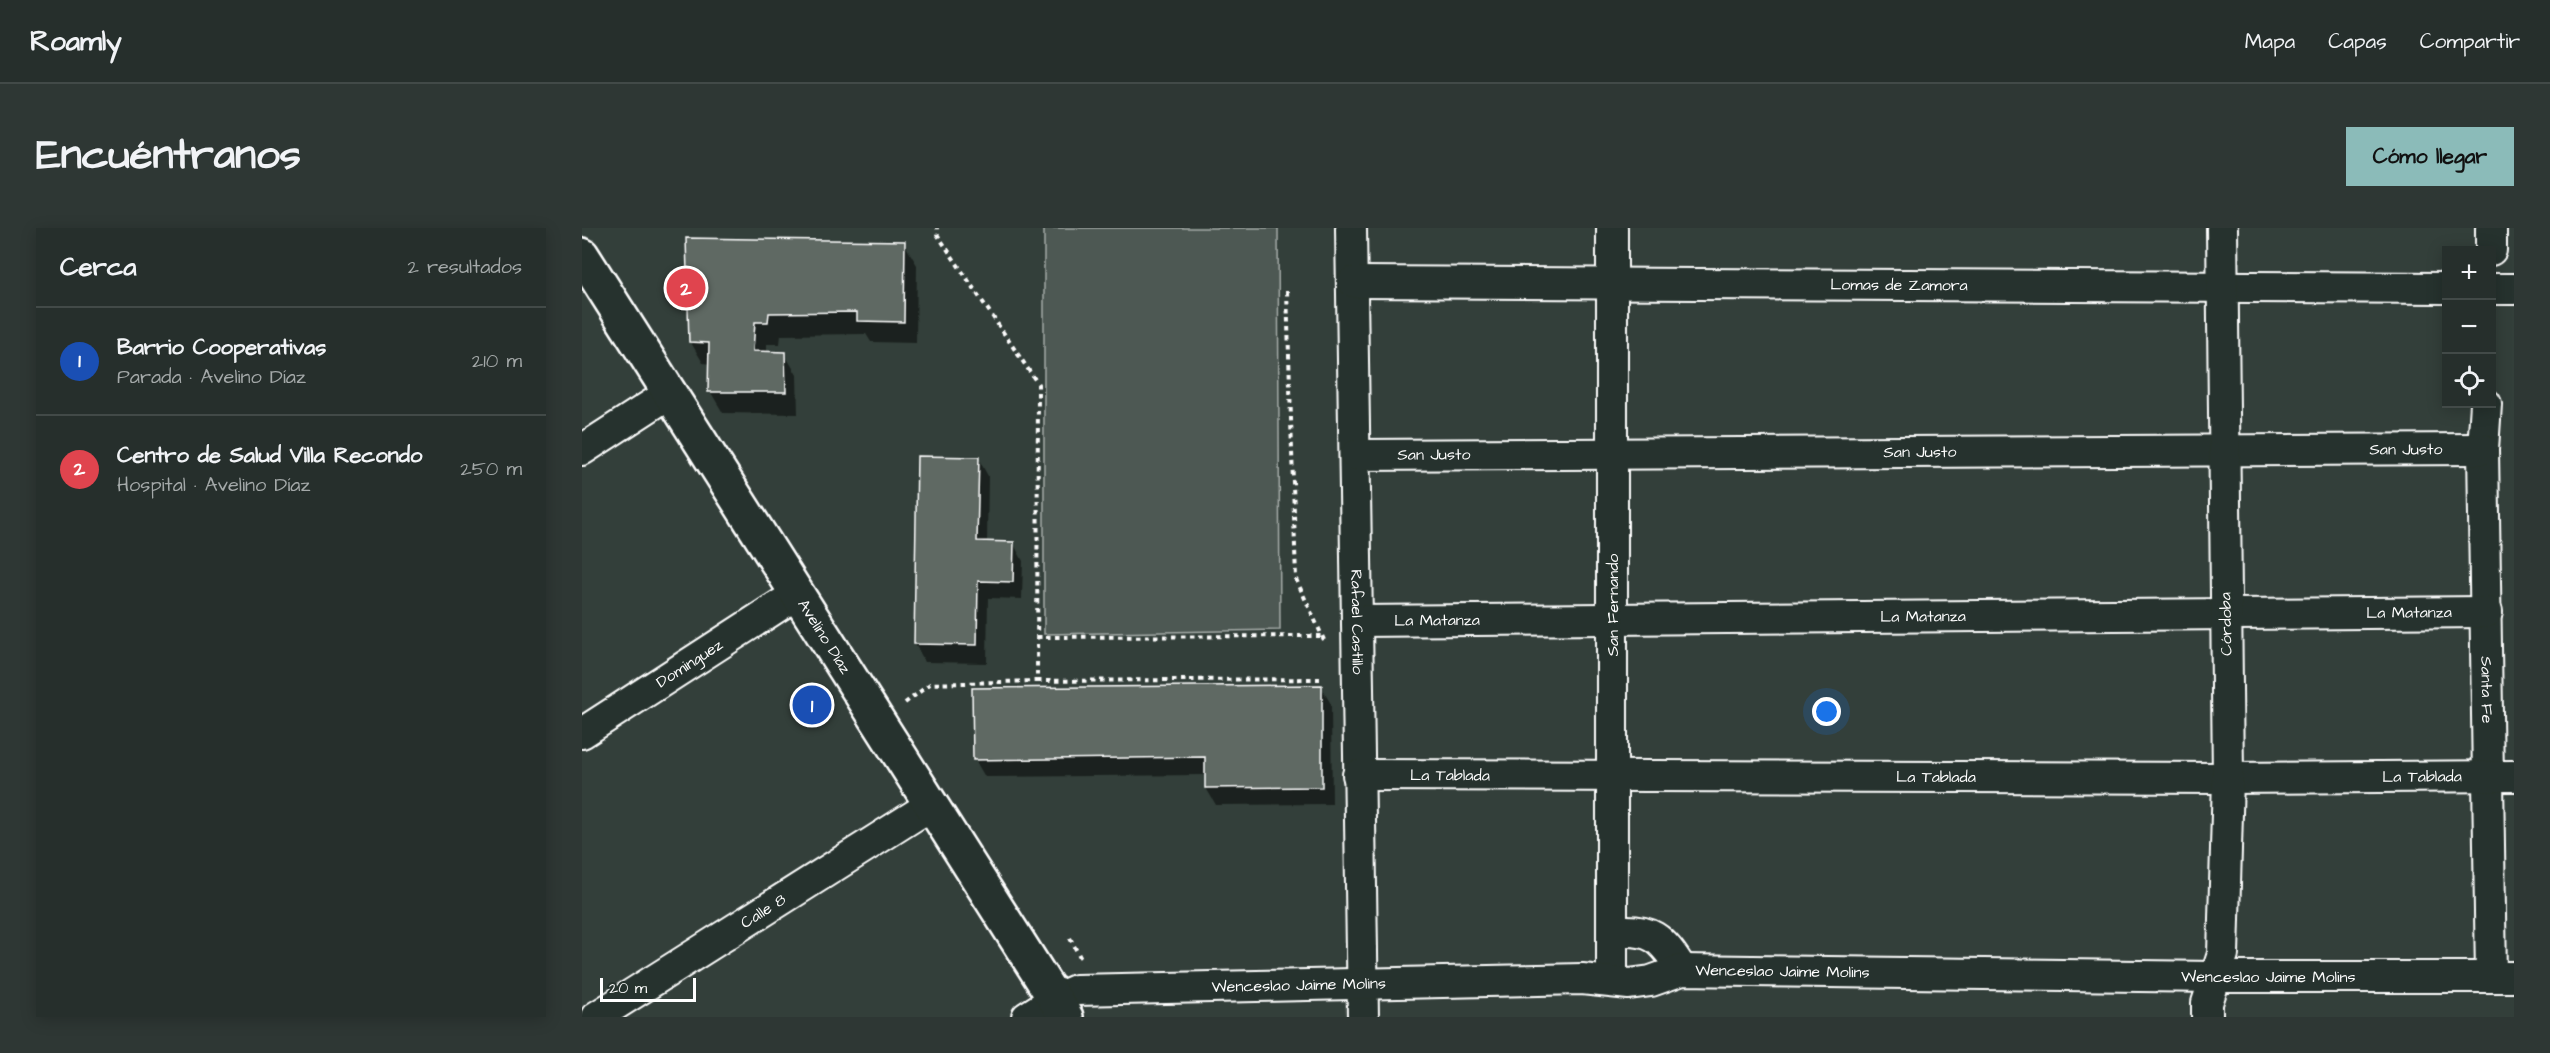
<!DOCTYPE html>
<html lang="es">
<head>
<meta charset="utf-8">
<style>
  body { margin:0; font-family:"Architects Daughter",sans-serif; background:#2e3734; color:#f1f3f6 }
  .controls { position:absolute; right:18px; top:18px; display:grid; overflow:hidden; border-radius:0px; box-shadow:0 3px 15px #0003 }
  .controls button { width:54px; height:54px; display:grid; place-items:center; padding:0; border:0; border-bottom:2px solid #424a48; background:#262f2c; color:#f1f3f6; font:30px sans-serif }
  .scale { position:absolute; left:18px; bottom:15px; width:96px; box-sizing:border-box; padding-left:6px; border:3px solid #fff; border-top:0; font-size:16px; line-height:21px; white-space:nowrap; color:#fff; -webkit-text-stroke:4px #26332d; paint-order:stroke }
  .you { position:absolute; left:1245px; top:484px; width:21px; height:21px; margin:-15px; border:4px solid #fff; border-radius:50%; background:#1a73e8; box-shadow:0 0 0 9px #1a73e833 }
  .badge { display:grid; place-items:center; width:39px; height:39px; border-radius:50%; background:#8bbbb9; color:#fff; font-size:20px; font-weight:700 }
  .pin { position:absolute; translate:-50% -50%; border:3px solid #fff; box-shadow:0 2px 6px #0006 }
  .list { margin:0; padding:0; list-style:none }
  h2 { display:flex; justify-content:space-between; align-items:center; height:78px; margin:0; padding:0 24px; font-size:26px }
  h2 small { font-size:20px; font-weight:400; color:#a4a9a9 }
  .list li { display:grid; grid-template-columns:39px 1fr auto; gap:18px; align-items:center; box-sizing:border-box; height:108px; padding:0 24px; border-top:2px solid #424a48 }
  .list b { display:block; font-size:22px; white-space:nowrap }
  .list p { margin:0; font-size:20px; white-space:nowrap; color:#a4a9a9 }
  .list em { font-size:20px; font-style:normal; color:#a4a9a9 }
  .icon { flex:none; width:33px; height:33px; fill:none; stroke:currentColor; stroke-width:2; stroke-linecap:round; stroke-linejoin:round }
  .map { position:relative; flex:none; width:1932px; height:789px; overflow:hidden; border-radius:0px }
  header { display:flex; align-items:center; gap:36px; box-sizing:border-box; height:84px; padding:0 30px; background:#262f2c; border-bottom:2px solid #424a48 }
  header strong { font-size:28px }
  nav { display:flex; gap:33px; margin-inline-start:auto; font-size:21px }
  .intro { display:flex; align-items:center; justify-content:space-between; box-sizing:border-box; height:144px; padding:0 36px }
  h1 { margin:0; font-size:42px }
  .button { padding:15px 27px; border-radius:0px; background:#8bbbb9; color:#111; font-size:21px; font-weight:700 }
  main { display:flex; gap:36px; padding:0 36px }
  aside { flex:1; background:#262f2c; border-radius:0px; box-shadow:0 3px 15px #0003 }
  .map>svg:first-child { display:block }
</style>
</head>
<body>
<header>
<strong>Roamly</strong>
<nav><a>Mapa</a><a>Capas</a><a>Compartir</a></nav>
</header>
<div class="intro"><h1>Encuéntranos</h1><a class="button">Cómo llegar</a></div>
<main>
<aside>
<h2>Cerca<small>2 resultados</small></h2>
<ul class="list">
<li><span class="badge" style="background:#1a4fb4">1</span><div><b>Barrio Cooperativas</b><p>Parada · Avelino Díaz</p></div><em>210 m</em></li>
<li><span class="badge" style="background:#e0444e">2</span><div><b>Centro de Salud Villa Recondo</b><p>Hospital · Avelino Díaz</p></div><em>250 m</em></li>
</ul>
</aside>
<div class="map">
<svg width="1932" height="789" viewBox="0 0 1932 789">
  <rect width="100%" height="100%" fill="#333f3a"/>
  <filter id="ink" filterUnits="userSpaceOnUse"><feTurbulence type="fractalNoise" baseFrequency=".0167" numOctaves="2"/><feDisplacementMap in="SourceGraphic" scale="12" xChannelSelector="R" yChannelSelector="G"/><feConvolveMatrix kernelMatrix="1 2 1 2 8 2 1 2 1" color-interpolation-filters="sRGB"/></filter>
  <g filter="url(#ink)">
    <path fill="#4d5853" stroke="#a6aca9" stroke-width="1.5" d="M462,0H696L698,402L462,406Z"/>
    <path fill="#0007" d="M322,15L335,37L334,115L289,114L284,106L199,107L198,116H185V125H202L215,147L216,186L141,185L128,163V136L121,135L108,113Z
      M396,230L406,248L405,315H431L441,333L440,371L406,370L405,435L343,434L333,416Z
      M739,459L749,476L750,576L634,577L624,560V547L403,549L393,532Z"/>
    <path fill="#5f6964" stroke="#fff" stroke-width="1.5" d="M104,10L323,13L322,94L275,93V84L187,85L186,94H173L171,123L203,124L204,164H126L127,115L107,114Z
      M335,228L397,229L395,313L432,314L431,354L396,353L395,417L332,416Z
      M740,457V559L623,560V529L391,532L390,460Z"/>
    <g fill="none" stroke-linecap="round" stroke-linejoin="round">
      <defs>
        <g id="minor">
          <path id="s1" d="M769,0L781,789"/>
          <path d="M1909,0V22"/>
          <path id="s2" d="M771,54L1864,60"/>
          <path d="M1910,61H1932"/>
          <path id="s3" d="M1904,176L1901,221L1909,749"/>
          <path d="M0,222L88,165"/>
          <path id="s4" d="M774,227L1901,221"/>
          <path id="s5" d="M775,393L1905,384"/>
          <path id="s6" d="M0,505L215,366"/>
          <path id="s7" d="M776,547L1646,550L1932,548"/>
          <path d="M1030,704C1069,699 1080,710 1100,742"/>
          <path d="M1030,753V0"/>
          <path id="s8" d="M14,789L349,577"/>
          <path id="s9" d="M445,789L473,771L494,762L1000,751L1047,756L1069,753L1100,742L1633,749H1932"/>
          <path d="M1625,789V775L1641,726L1646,550L1640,0"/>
        </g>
        <g id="tertiary">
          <path id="s10" d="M0,27L484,789"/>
        </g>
      </defs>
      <use href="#minor" stroke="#fff" stroke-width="34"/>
      <use href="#tertiary" stroke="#fff" stroke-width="38"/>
      <path stroke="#fff" stroke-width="4" stroke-dasharray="4.5 4.5" stroke-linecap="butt" d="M705,63L714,351L742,412
        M455,409L740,408
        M455,453L738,451
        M323,475L348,456L455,453L456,156L355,6V0
        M488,710L499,731"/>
      <use href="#minor" stroke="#26332d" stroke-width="30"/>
      <use href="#tertiary" stroke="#26332d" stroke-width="33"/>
    </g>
  </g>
  <g text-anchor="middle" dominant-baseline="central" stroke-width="5" stroke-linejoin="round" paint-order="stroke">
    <g font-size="16" fill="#fff" stroke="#26332d">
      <text stroke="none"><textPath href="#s2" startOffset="546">Lomas de Zamora</textPath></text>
      <text stroke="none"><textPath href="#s4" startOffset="1050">San Justo</textPath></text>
      <text stroke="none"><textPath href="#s4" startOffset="564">San Justo</textPath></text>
      <text stroke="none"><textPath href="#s4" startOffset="78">San Justo</textPath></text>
      <text transform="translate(1031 377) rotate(-90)">San Fernando</text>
      <text stroke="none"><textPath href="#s5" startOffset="1052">La Matanza</textPath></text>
      <text stroke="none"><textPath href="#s5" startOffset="566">La Matanza</textPath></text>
      <text stroke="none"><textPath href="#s5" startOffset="80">La Matanza</textPath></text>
      <text stroke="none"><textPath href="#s1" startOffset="394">Rafael Castillo</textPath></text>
      <text transform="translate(1644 396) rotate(-91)">Córdoba</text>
      <text stroke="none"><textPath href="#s10" startOffset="452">Avelino Díaz</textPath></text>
      <text stroke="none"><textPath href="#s6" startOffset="128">Dominguez</textPath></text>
      <text stroke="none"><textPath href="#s3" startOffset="286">Santa Fe</textPath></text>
      <text stroke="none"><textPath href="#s7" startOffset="92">La Tablada</textPath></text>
      <text stroke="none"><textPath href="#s7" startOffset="578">La Tablada</textPath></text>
      <text stroke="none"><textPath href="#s7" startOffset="1064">La Tablada</textPath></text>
      <text stroke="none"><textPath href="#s8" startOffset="198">Calle 8</textPath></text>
      <text stroke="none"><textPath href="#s9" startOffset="765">Wenceslao Jaime Molins</textPath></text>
      <text stroke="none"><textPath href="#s9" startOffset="1251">Wenceslao Jaime Molins</textPath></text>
      <text stroke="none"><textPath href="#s9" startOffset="279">Wenceslao Jaime Molins</textPath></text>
    </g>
  </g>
</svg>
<div class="controls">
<button>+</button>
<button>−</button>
<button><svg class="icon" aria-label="locate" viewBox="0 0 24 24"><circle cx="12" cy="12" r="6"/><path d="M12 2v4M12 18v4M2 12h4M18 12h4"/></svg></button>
</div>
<div class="scale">20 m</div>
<div class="you"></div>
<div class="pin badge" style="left:230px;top:477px;background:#1a4fb4">1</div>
<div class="pin badge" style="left:104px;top:60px;background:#e0444e">2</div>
</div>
</main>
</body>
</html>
